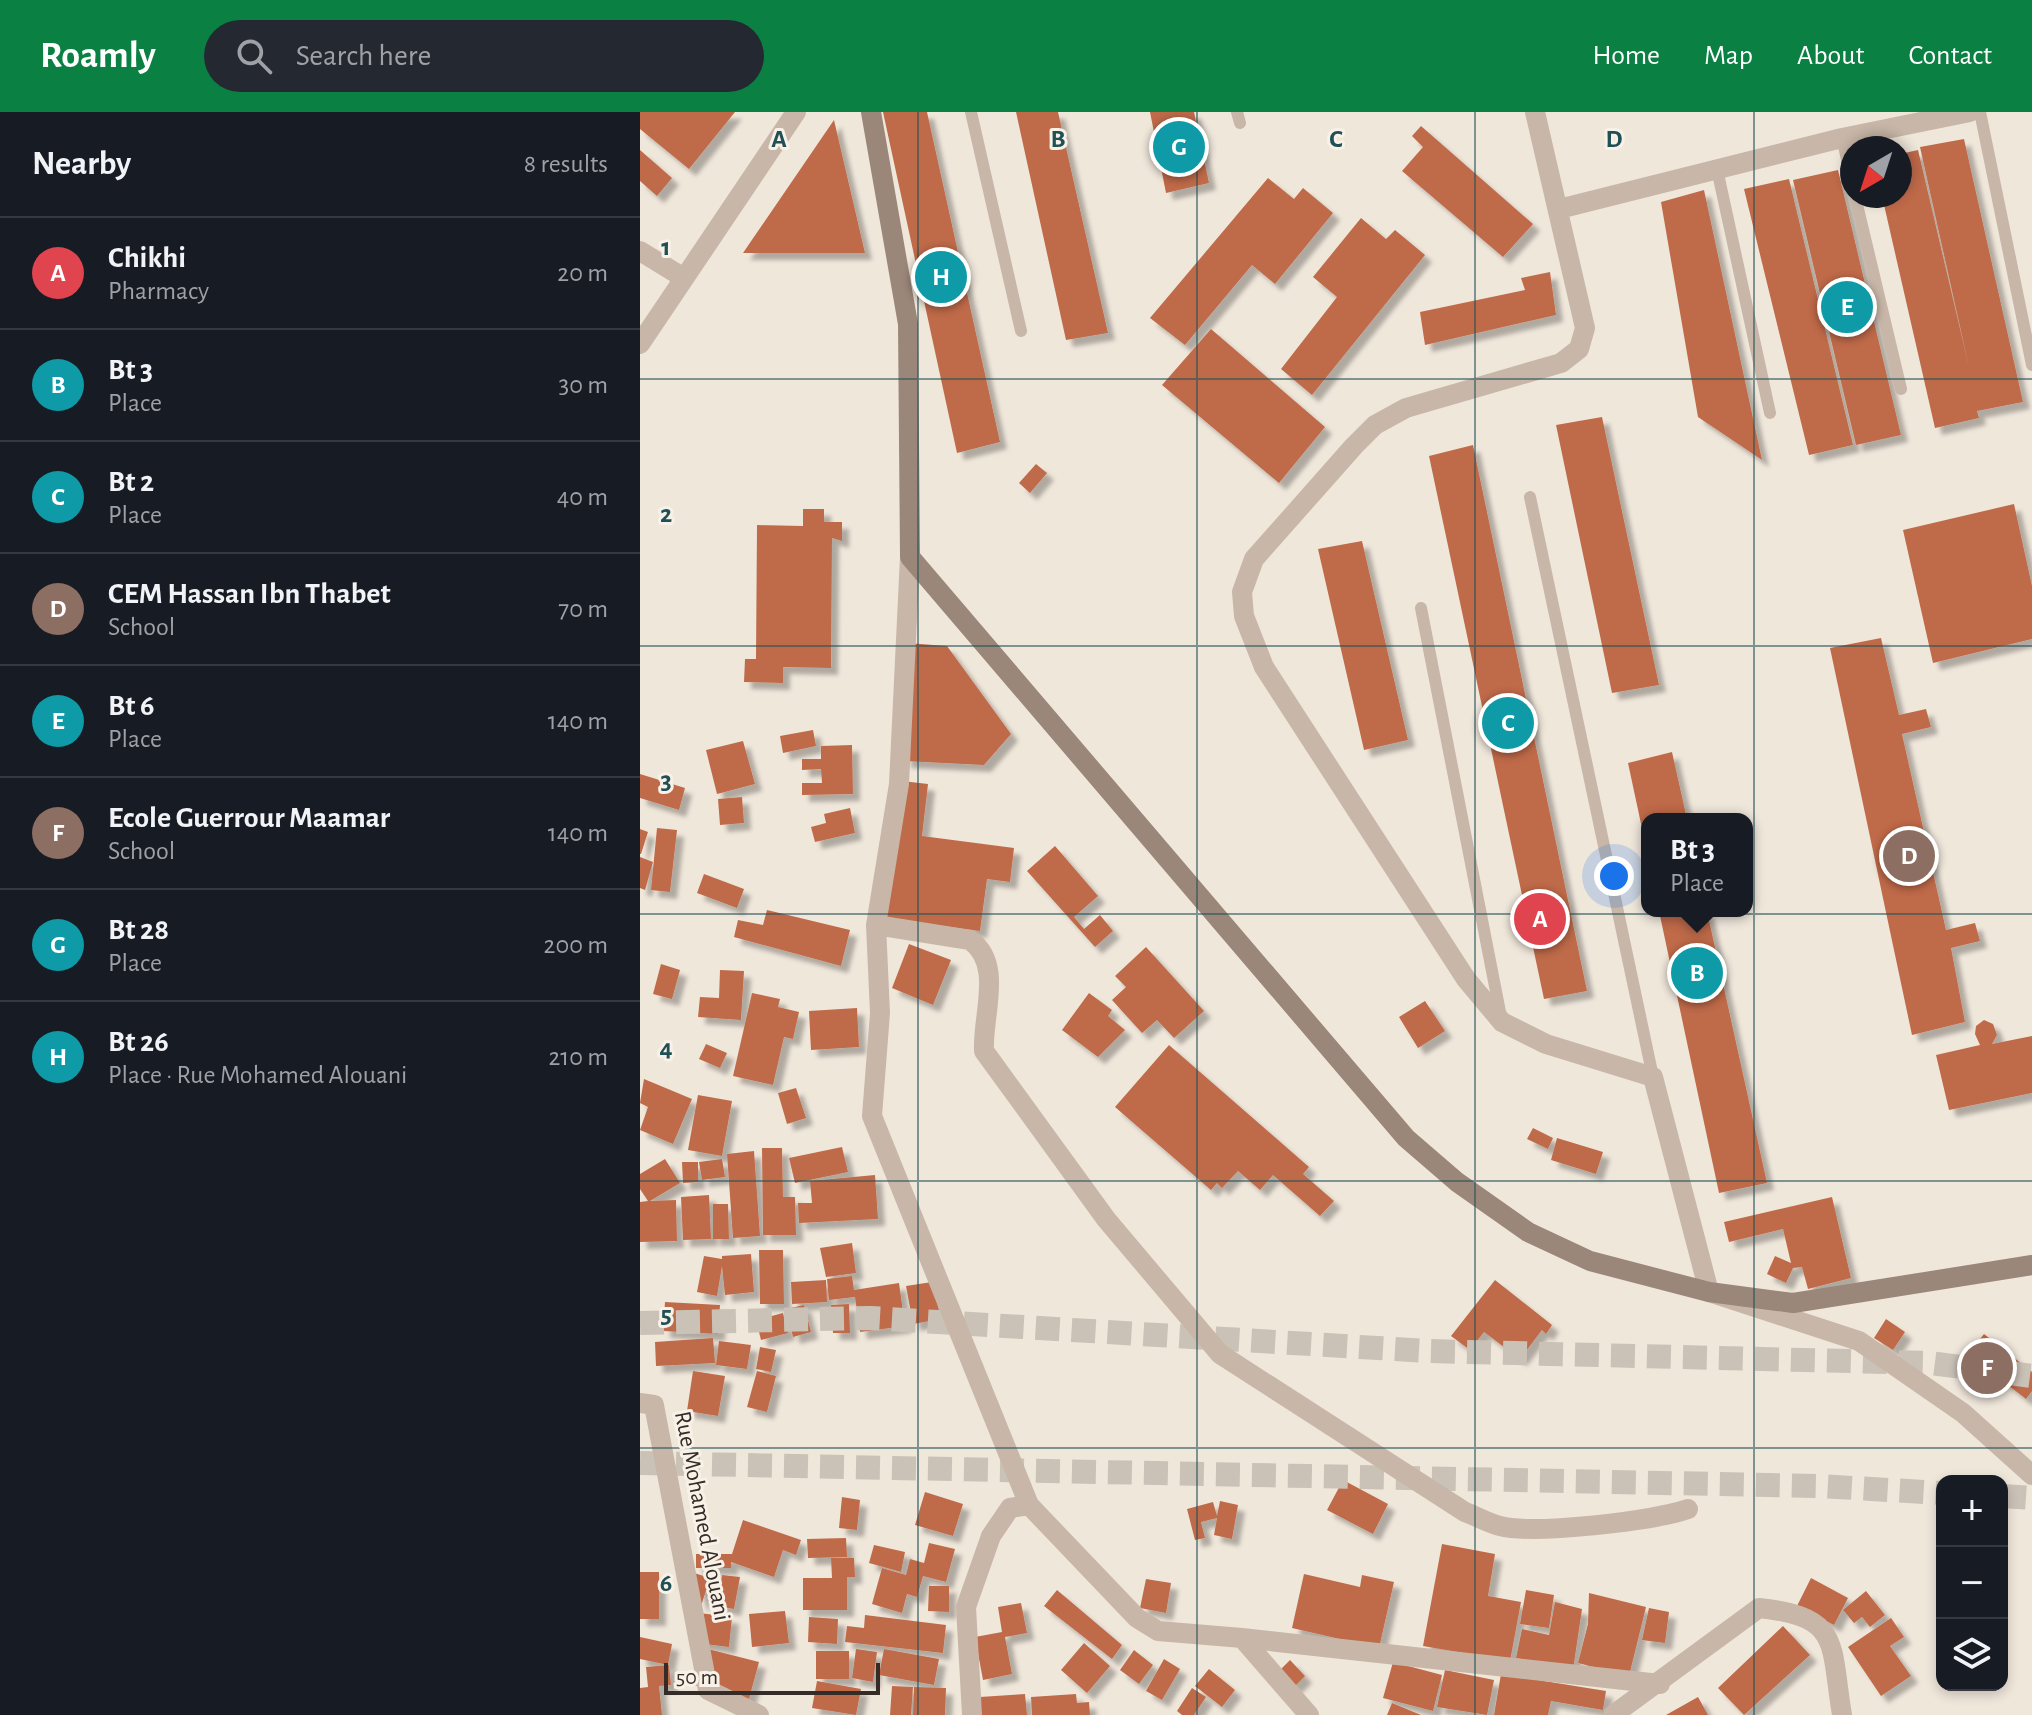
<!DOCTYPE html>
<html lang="en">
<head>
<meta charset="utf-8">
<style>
  body { margin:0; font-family:"Alegreya Sans",sans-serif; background:#242831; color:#f1f3f6 }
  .controls { position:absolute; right:24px; bottom:24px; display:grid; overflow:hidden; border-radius:16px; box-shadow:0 4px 12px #0003 }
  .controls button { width:72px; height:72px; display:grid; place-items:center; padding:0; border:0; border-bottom:2px solid #363941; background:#171b24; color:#f1f3f6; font:40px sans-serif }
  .compass { position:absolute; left:1200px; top:24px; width:72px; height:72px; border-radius:50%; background:#171b24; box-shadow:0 4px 12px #0003; rotate:219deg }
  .scale { position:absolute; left:24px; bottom:20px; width:216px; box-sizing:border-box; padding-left:8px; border:4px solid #352c28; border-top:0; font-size:22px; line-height:28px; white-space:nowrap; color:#352c28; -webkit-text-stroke:6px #f8f1e7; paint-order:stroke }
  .you { position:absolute; left:974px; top:764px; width:28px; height:28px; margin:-20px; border:6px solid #fff; border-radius:50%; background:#1a73e8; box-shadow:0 0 0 12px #1a73e833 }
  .badge { display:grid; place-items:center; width:52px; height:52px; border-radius:50%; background:#0b8043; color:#fff; font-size:26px; font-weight:700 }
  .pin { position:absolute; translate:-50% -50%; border:4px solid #fff; box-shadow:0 2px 8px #0006 }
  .popup { position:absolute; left:1001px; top:701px; width:112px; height:104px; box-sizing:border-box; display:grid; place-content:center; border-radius:16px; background:#171b24; filter:drop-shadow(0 2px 6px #0005); font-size:26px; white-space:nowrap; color:#9ea1a6 }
  .popup b { font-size:30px; color:#f1f3f6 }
  .popup::after { content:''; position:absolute; left:50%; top:100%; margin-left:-16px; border:16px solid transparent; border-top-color:#171b24 }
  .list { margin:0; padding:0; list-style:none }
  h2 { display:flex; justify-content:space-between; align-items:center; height:104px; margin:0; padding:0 32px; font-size:34px }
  h2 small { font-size:26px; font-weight:400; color:#9ea1a6 }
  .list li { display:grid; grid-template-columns:52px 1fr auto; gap:24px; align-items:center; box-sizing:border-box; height:112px; padding:0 32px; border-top:2px solid #363941 }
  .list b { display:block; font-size:30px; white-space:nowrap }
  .list p { margin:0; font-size:26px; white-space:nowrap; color:#9ea1a6 }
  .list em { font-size:26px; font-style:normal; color:#9ea1a6 }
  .icon { flex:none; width:44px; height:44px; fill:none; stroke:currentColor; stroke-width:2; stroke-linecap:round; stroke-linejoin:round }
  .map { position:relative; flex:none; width:1392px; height:1603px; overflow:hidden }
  header { display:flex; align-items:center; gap:48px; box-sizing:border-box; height:112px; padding:0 40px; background:#0b8043; color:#fff }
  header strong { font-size:38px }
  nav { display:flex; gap:44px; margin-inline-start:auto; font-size:28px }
  .search { width:560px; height:72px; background:#242831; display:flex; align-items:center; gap:20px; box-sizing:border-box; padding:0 28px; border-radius:44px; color:#9ea1a6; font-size:30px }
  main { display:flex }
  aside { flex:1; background:#171b24 }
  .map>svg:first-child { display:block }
</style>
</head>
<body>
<header>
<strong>Roamly</strong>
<div class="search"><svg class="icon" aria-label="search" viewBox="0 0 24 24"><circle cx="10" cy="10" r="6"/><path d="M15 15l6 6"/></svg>Search here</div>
<nav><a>Home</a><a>Map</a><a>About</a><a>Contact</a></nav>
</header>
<main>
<aside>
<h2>Nearby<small>8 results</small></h2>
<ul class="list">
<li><span class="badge" style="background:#e0444e">A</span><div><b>Chikhi</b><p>Pharmacy</p></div><em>20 m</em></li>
<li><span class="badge" style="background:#0f9aa8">B</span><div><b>Bt 3</b><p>Place</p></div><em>30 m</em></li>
<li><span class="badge" style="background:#0f9aa8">C</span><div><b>Bt 2</b><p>Place</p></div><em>40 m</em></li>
<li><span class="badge" style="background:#8d6e63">D</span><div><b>CEM Hassan Ibn Thabet</b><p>School</p></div><em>70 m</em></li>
<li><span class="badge" style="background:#0f9aa8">E</span><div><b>Bt 6</b><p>Place</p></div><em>140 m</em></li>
<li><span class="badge" style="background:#8d6e63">F</span><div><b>Ecole Guerrour Maamar</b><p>School</p></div><em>140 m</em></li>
<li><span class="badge" style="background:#0f9aa8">G</span><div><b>Bt 28</b><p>Place</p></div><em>200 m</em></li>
<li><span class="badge" style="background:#0f9aa8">H</span><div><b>Bt 26</b><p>Place · Rue Mohamed Alouani</p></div><em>210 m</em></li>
</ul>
</aside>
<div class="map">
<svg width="1392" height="1603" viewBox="0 0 1392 1603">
  <defs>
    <filter id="shadow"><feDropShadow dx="7" dy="7" stdDeviation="2" flood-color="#0004"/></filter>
  </defs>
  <rect width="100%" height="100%" fill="#f0e7db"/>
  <path fill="#bf6b4a" filter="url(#shadow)" d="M0,0H95L49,57L0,17Z
    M243,0H287L360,330L317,341Z
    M376,0H418L468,221L426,228Z
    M510,0H554L569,71L526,81Z
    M194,8L225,141H103Z
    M781,14L893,112L863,145L762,59L783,35L772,24Z
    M1324,27L1383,290L1337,299L1339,306L1295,316L1242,84H1260V42L1278,38L1329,255L1280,35Z
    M0,38L32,66L17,84L0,69Z
    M1198,58L1261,323L1216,333L1153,68Z
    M628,66L654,87L663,76L693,101L635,172L612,153L545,233L510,206Z
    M1149,67L1213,333L1169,343L1104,77Z
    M1064,78L1122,348L1058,305L1021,90Z
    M721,106L746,127L755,118L785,143L672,283L641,257L697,185L673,165Z
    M910,160L916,203L785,233L780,200L885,178L881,166Z
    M571,217L685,315L639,371L522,273Z
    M962,305L1019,573L972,581L916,313Z
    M833,333L947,879L904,887L789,344Z
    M396,352L407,361L390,381L379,371Z
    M1374,392L1392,474V527L1293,551L1263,418Z
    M163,397H184V410H202V429L192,426L191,556L143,555V571L104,570L105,547H116L117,413L163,414Z
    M722,429L768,628L724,638L678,437Z
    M1241,526L1259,603L1286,597L1291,615L1262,622L1306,818L1335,811L1340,829L1311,836L1325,910L1272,923L1190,536Z
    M267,531L307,534L371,622L344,653L264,649Z
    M173,618L176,634L143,641L140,624Z
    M103,629L115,672L77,682L66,638Z
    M212,633L213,682L162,683V671H182L181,657L162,658V647H181V634Z
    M1032,640L1047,707H1007L1006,735L988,651Z
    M0,662L45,676L39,698L0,686Z
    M262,669L288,672L282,724L374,736L370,770L347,767L340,819L244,806Z
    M102,685L104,711L80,713L78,687Z
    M210,696L215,721L175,730L171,715L186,711L184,702Z
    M17,716L37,718L30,780L11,778Z
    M0,717L8,720L1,742H0Z
    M415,734L458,784L434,805L444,817L460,803L473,819L455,835L387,759Z
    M0,745L13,750L5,778L0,776Z
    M64,762L104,777L97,796L57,781Z
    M127,798L210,818L201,854L94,825L98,808L123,813Z
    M1019,799H1067L1127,1071L1079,1081Z
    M269,832L311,848L293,893L252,876Z
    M506,835L564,899L534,926L517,908L502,921L472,888L486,875L475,864Z
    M21,852L40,858L32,887L13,882Z
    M80,858L104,859L101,908L58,905L60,885L79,886Z
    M112,881L140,887L138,895L159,900L153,927L144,925L133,973L93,964Z
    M449,881L472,898L468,904L485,918L458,945L422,918Z
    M785,889L805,919L778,936L759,905Z
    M217,896L219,935L171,938L169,899Z
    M1344,908L1353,912L1357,923L1352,932L1392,924V981L1309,998L1296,943L1340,933L1335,922L1336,914Z
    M66,932L87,941L80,956L59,947Z
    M529,933L669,1055L663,1062L694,1089L680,1104L633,1063L620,1078L598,1059L582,1076L577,1071L571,1078L475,995Z
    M4,967L52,987L33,1032L0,1018L8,995L0,991Z
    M156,976L166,1006L147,1012L138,981Z
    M58,983L92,989L82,1044L48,1038Z
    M893,1016L913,1026L908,1037L887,1027Z
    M917,1026L963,1040L956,1062L911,1048Z
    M202,1035L208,1060L155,1071L149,1046Z
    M122,1036H142L143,1085H155L156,1123H123Z
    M114,1039L120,1124L93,1126L87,1042Z
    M25,1047L40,1071L10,1089L36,1088L37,1129L0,1130V1090L8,1089L0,1077V1062Z
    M82,1047L85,1065L62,1068L59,1050Z
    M42,1050H58V1070L43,1071Z
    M235,1063L238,1107L159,1111L158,1091H172L170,1069Z
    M69,1083L71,1127L43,1128L41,1085Z
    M1192,1085L1211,1166L1168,1177L1162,1155L1153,1156L1146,1171L1127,1162L1135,1144L1151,1151L1143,1117L1089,1130L1084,1110Z
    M73,1092H88L89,1127H73Z
    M212,1131L216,1161L186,1165L180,1136Z
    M119,1138H143L144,1192H120Z
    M111,1142L114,1180L85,1183L82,1154L77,1184L57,1180L64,1144L82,1147V1144Z
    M212,1164L214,1178L259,1171L265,1214L220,1220L215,1185L189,1188L187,1167Z
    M186,1168L187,1190L152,1192L151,1170Z
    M855,1168L912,1213L906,1222L902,1218L880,1247L844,1220L830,1238L811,1224Z
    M292,1170L301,1207L273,1212L266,1174Z
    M25,1190L80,1193L78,1222L23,1219Z
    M209,1192L210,1221H193L191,1193Z
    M164,1193L171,1220L153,1225L146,1197Z
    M143,1201L148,1221L121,1228L116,1208Z
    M1246,1207L1265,1220L1253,1238L1234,1226Z
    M1344,1222L1392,1260V1279L1386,1287L1328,1242Z
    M73,1226L75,1251L16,1254L15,1230Z
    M79,1229L111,1233L107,1257L76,1253Z
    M120,1235L136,1238L131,1260L116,1257Z
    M53,1259L85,1264L78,1304L47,1299Z
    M117,1259L136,1264L127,1300L107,1295Z
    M703,1368L748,1392L733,1422L687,1398Z
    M285,1380L323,1392L313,1424L275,1413Z
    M202,1385L220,1388L217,1418L199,1416Z
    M580,1389L598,1393L592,1427L574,1423L577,1406L561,1410L565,1426L555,1428L547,1397L573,1390L577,1404Z
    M103,1408L161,1428L156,1443L143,1438L134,1465L91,1450V1456H56V1442H92Z
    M206,1426L207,1445L168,1446L167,1427Z
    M289,1431L315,1437L306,1470L283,1464L277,1485L267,1482L262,1501L232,1492L242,1456L266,1463L270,1447L284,1451Z
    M802,1432L855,1442L848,1484L881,1490L870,1549L783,1534Z
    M234,1433L265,1440L261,1460L229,1451Z
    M191,1446H214L215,1465H207V1498H163V1466H192Z
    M0,1460H19V1507H0Z
    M51,1460L70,1466L61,1494Z
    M664,1462L720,1475L722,1463L754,1470L739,1536L652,1516Z
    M82,1463L100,1465L94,1497L77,1494Z
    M1171,1466L1208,1486L1194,1513L1157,1494Z
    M506,1467L531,1471L526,1501L500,1496Z
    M289,1474H309V1500L288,1499Z
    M417,1478L482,1533L472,1547L404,1494Z
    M886,1478L914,1483L909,1516L880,1512Z
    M1226,1479L1245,1503L1230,1515L1222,1505L1214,1511L1203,1498Z
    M949,1481L1006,1495L989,1564L938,1551L948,1512Z
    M915,1490L942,1497L933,1558L876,1546L882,1517L909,1523Z
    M381,1491L387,1521L365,1525L372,1562L343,1568L335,1525L362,1520L358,1495Z
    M1009,1496L1029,1500L1025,1531L1002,1528Z
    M145,1499L149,1531L112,1535L109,1502Z
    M59,1501L92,1505L89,1535L56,1531Z
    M225,1503L306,1513L303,1541L205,1530L207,1514L224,1516Z
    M169,1505L198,1507L197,1532L168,1530Z
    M1251,1506L1264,1525L1250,1534L1271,1564L1241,1584L1208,1535Z
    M1143,1514L1170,1543L1104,1603L1078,1576Z
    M0,1525L32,1532L28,1553L0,1547Z
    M444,1531L470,1554L447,1581L421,1558Z
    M64,1536L119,1550L109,1587L54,1573Z
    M216,1537L237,1540L233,1570L212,1566Z
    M244,1537L299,1547L294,1573L239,1563Z
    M494,1538L513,1553L499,1572L480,1558Z
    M176,1539H209V1567H176Z
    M524,1547L540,1557L522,1588L506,1579Z
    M650,1548L665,1564L654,1575L639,1559Z
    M753,1550L802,1563L793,1599L743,1586Z
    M29,1553L31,1573L19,1574L22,1603H0V1576L8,1575L6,1555Z
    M569,1557L595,1578L582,1595L555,1574Z
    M805,1558L854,1568L847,1603L797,1595Z
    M861,1562L966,1579L963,1598L911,1589L908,1603H854Z
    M177,1569L221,1577L216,1603L172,1596Z
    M252,1574L273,1575L271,1603H250Z
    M274,1575L306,1576L305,1603H273Z
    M552,1576L566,1585L554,1603H542L537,1599Z
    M385,1582L387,1603H341L340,1585Z
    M436,1582L437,1591L449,1590L450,1603H392L391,1585Z
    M1058,1585L1068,1603H1026Z
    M752,1591L781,1603H747Z"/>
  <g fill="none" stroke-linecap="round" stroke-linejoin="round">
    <path stroke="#cbc2b7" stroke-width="24" stroke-dasharray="24 12" stroke-linecap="butt" d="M0,1211L230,1206L788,1239L1290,1251L1392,1264
      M0,1351L1179,1374L1302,1381
      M1362,1384L1392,1386"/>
    <path stroke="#c8b7a8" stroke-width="12" d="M331,0L381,219
      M597,0L600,11
      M1340,0L1392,253
      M1202,26L1212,69
      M1077,57L1130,301
      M1215,84L1261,277
      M890,385L1013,965
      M781,496L861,905"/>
    <path stroke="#c8b7a8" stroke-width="20" d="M895,0L945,216L939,237L921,251L766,296L735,313L714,334L614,447L602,480L604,504L624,555L826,867L862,910L906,932L1013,965L1069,1180L1219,1229L1323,1301L1392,1363
      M919,97L1202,26L1330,0
      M0,139L44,166
      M0,232L156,0
      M270,445L259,672L236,813L240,901L232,1004L389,1393L497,1506L518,1519L602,1526L669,1603
      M236,813L330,828C364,852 342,903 344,939L466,1107L580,1242L825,1400C836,1404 848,1411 860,1414C894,1423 1013,1409 1048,1397
      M0,1291L14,1293L68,1578L119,1603
      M602,1526L1020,1572
      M332,1603L326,1495L351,1424L370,1396L389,1393
      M973,1603L1119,1496C1202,1505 1190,1531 1202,1603"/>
    <path stroke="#9b8779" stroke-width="20" d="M231,0L268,212L270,445L766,1026L817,1070L888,1120L950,1149L1069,1180L1153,1191L1392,1153"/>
  </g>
  <path fill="none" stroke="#204f54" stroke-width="2" stroke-opacity="0.55" d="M278,0V1603M557,0V1603M835,0V1603M1114,0V1603M0,267H1392M0,534H1392M0,802H1392M0,1069H1392M0,1336H1392"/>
  <g text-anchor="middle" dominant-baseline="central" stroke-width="6" stroke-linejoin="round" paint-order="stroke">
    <g font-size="24" fill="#352c28" stroke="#f8f1e7">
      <text transform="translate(62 1404) rotate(79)">Rue Mohamed Alouani</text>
    </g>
  </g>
  <g font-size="26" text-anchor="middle" font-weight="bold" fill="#204f54" stroke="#f8f1e7" stroke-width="6" stroke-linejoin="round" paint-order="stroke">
    <text x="139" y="35">A</text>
    <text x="418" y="35">B</text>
    <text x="696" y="35">C</text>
    <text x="974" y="35">D</text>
    <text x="26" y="143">1</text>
    <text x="26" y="410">2</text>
    <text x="26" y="677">3</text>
    <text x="26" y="944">4</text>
    <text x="26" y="1211">5</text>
    <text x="26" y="1479">6</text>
  </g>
</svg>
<div class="controls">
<button>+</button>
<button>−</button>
<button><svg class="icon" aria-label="layers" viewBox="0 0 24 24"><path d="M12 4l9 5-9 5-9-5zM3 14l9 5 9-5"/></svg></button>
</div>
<svg class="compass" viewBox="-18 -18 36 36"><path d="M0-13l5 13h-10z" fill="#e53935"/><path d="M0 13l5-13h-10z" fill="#9ea1a6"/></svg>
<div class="scale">50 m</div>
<div class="you"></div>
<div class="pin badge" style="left:900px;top:807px;background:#e0444e">A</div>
<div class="pin badge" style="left:1057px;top:861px;background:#0f9aa8">B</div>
<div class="popup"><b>Bt 3</b>Place</div>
<div class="pin badge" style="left:868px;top:611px;background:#0f9aa8">C</div>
<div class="pin badge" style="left:1269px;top:744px;background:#8d6e63">D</div>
<div class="pin badge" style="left:1207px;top:195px;background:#0f9aa8">E</div>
<div class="pin badge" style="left:1347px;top:1256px;background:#8d6e63">F</div>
<div class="pin badge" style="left:539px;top:35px;background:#0f9aa8">G</div>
<div class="pin badge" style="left:301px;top:165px;background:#0f9aa8">H</div>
</div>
</main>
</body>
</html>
